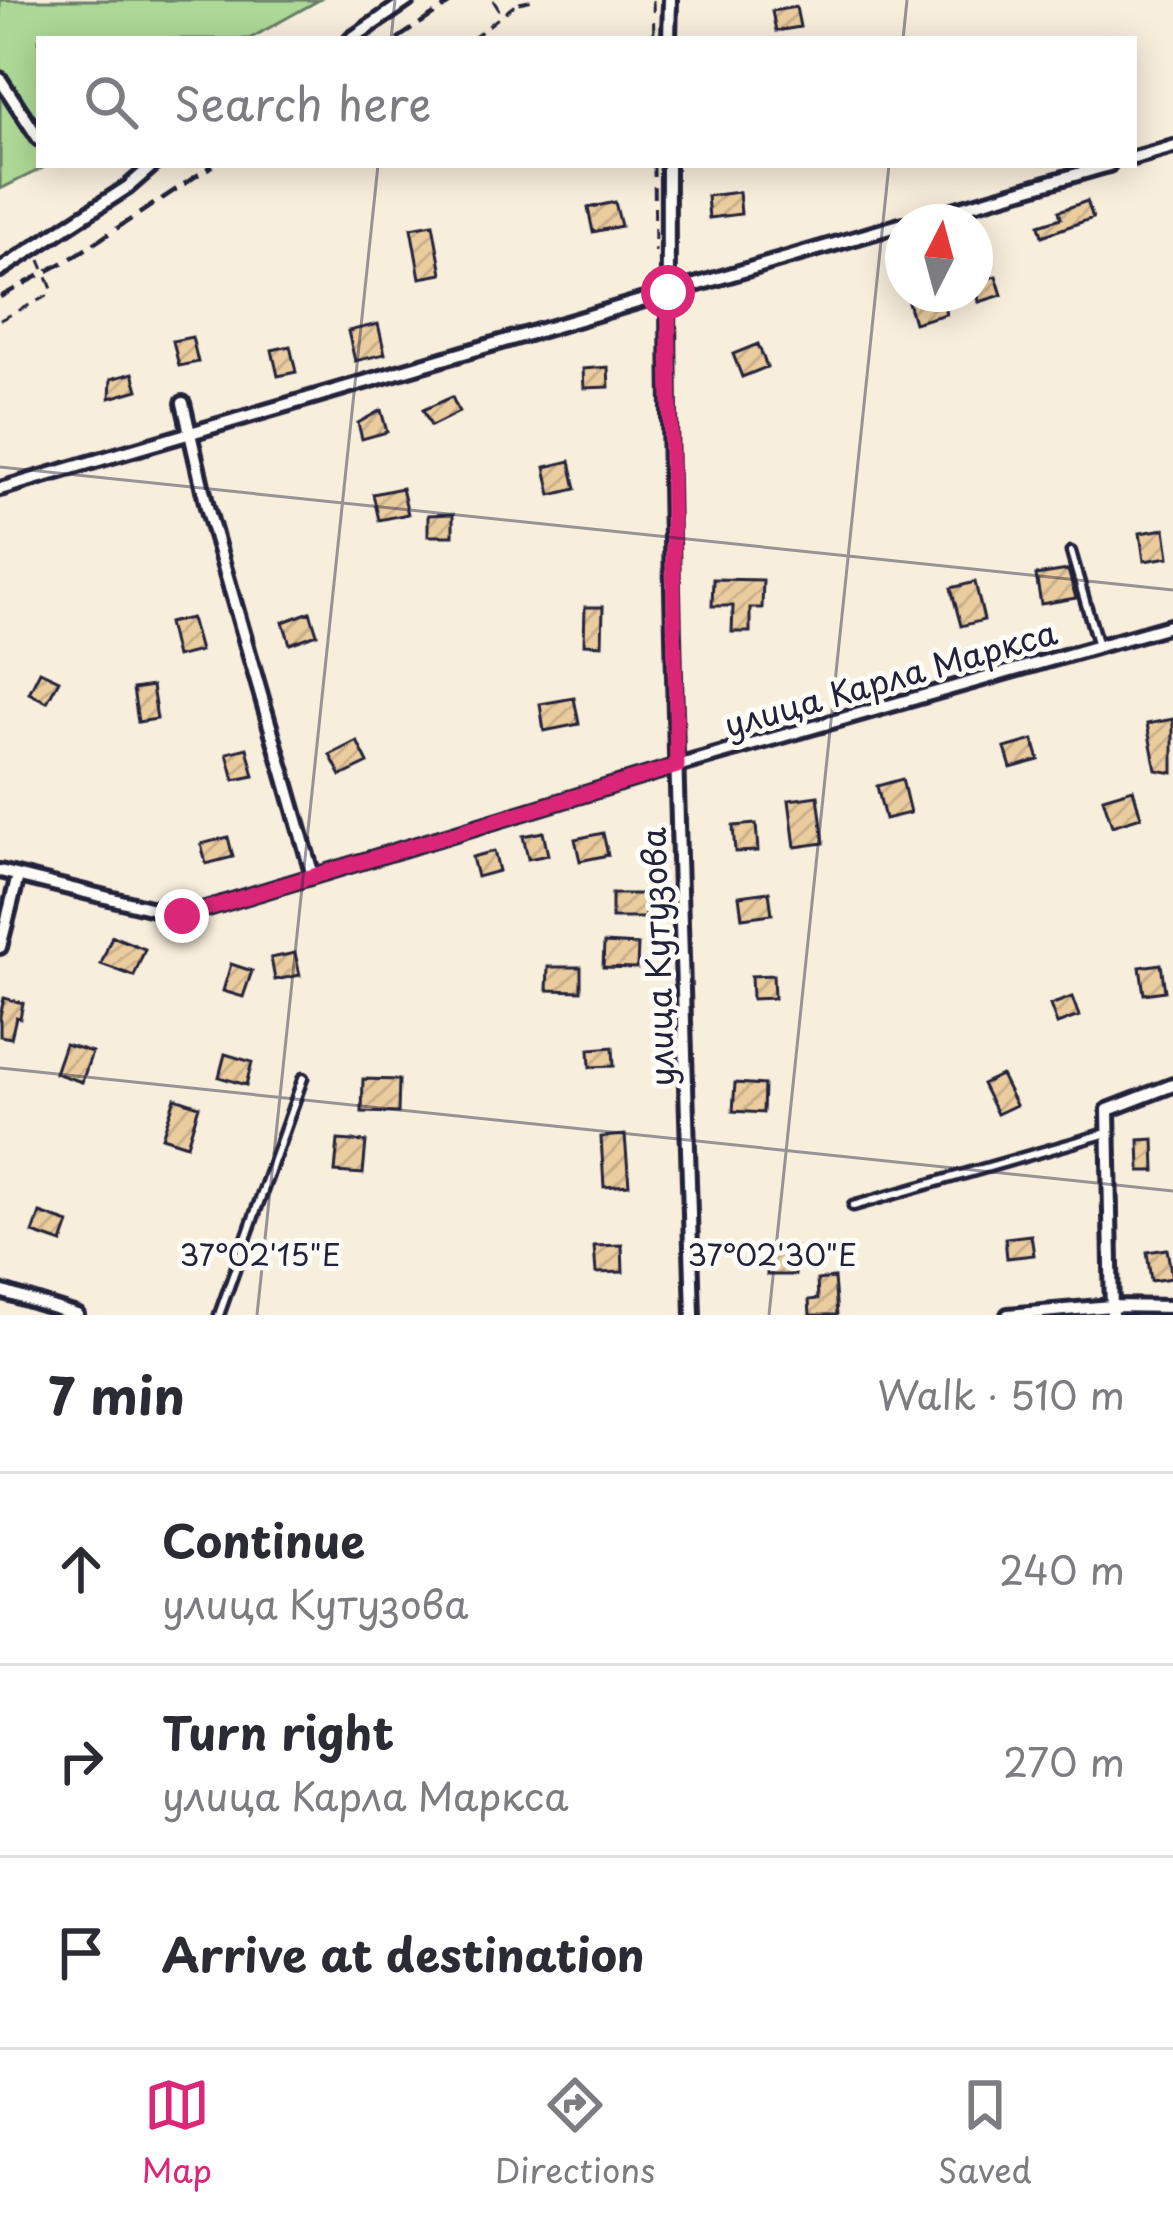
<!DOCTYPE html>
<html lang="en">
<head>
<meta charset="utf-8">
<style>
  body { margin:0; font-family:"Playpen Sans",sans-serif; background:#f7f7f7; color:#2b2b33 }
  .compass { position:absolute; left:885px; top:204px; width:108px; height:108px; border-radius:50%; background:#fff; box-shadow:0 6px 30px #0003; rotate:6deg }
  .stop { position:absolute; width:36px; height:36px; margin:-27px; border:9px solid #db2777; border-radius:50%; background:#fff }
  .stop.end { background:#db2777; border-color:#fff; box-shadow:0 3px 12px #0008 }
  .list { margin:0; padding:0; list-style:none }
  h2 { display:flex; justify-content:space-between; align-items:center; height:156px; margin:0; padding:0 48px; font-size:51px }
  h2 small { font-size:39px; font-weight:400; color:#7c7c81 }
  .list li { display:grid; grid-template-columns:78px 1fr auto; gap:36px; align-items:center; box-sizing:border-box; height:192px; padding:0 48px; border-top:3px solid #e1e1e2 }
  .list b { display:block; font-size:45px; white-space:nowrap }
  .list p { margin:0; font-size:39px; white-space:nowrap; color:#7c7c81 }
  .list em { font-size:39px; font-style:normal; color:#7c7c81 }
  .icon { flex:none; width:66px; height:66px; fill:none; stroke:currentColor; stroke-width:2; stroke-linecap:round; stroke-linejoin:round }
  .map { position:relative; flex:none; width:1173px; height:1315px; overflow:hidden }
  .search { position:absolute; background:#fff; box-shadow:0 6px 30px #0003; left:36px; right:36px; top:36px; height:132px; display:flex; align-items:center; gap:30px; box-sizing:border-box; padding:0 42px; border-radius:0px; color:#7c7c81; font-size:45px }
  .sheet { height:732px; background:#fff }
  nav { display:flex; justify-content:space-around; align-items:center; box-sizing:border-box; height:168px; border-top:3px solid #e1e1e2; background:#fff; font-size:33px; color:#7c7c81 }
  nav a { display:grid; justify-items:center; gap:6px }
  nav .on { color:#db2777 }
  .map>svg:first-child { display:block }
</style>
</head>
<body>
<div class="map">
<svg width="1173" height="1315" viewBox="0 0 1173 1315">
  <defs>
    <pattern id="building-hatch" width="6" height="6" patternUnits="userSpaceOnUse" patternTransform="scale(3)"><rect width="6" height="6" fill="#ebcc9e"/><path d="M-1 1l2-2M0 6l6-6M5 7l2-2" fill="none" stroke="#c9af89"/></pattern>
  </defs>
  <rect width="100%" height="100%" fill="#f8eedc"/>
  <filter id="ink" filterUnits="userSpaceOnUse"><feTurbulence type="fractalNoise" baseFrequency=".00833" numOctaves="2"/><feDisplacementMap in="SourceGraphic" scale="24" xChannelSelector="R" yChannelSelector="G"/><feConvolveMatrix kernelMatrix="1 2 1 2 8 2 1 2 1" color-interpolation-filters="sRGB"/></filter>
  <g filter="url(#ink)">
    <path fill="#add997" stroke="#687e69" stroke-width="3" d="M0,0H319L249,39H39V165H49L0,189Z"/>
    <path fill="url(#building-hatch)" stroke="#22223b" stroke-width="3" d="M796,7L800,27L776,31L772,11Z
      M739,192L741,214L709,218L707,196Z
      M1087,201L1093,218L1042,236L1039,225L1061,218L1059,211Z
      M615,202L621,226L593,232L588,208Z
      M433,224L442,274L420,278L411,228Z
      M996,276L1002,295L979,302L975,282Z
      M941,294L946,314L914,323L908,302Z
      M378,324L385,354L355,361L348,331Z
      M192,337L198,362L179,366L173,341Z
      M758,344L767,367L742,377L733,354Z
      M290,346L296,372L278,376L272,350Z
      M608,367L609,387L584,388L583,369Z
      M133,373L138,390L110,398L111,379Z
      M452,397L459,412L431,426L423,410Z
      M381,410L387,432L362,439L358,423Z
      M570,461L576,489L551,495L545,467Z
      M402,488L408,514L379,520L373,494Z
      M453,514V536H428V515Z
      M1165,529L1169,557L1144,561L1140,533Z
      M1068,570L1076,598L1041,604L1036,575Z
      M713,579L763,580L762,608H750V632H732L733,606H712Z
      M975,582L984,620L961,626L951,588Z
      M585,607H603L602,645L584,644Z
      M310,612L317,634L290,644L283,622Z
      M191,618L200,651L176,657L168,623Z
      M40,671L59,680L47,702L29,693Z
      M152,686L157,719L138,722L133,689Z
      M574,698L579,724L544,731L540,704Z
      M1173,719V773L1156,770L1147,724Z
      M1033,740L1039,760L1011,768L1005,748Z
      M357,741L368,763L341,776L330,755Z
      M247,748L254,776L234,780L227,753Z
      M902,779L910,813L885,819L877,786Z
      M1133,789L1141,817L1112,826L1103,798Z
      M818,796L824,843L795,847L789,800Z
      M756,824L758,851L735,852L733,826Z
      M543,832L548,855L528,859L523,836Z
      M603,833L608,855L580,861L575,839Z
      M228,837L233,857L206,864L201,844Z
      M494,851L499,871L477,877L472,857Z
      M769,892L772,914L742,918L739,896Z
      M612,894H645V918H612Z
      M112,936L145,949L134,976L101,964Z
      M604,943L638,945L637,968L603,967Z
      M295,953L300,975L275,980L271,958Z
      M231,964L252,971L243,997L223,991Z
      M1161,964L1165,991L1144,994L1140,967Z
      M548,967H581V991L547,990Z
      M773,975L774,998L752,999L751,976Z
      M1072,997L1079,1016L1057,1024L1050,1005Z
      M4,998L23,1003L20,1018L16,1017L11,1038L0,1036V1016Z
      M65,1044L92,1052L82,1082L55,1073Z
      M613,1047L614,1066L590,1067L589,1049Z
      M225,1054L252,1062L246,1085L219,1077Z
      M1001,1075L1016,1105L997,1114L982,1084Z
      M363,1079L399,1080L398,1113L362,1112Z
      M735,1083L764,1085L763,1113L733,1111Z
      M175,1098L199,1106L187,1145L162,1137Z
      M625,1135L629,1185L604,1187L601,1137Z
      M1154,1139L1155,1171H1140L1139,1140Z
      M338,1140L366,1142L363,1174L335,1172Z
      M40,1213L69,1223L62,1243L33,1233Z
      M1031,1235L1034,1255L1007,1258L1005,1238Z
      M622,1245L623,1272L596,1273L594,1246Z
      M768,1246L796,1247L795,1275H767Z
      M1167,1249L1172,1278L1151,1281L1147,1252Z
      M834,1278L837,1315H810L809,1300L818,1299L817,1280Z"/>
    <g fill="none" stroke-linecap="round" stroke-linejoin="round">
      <defs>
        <path id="service" d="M1071,552L1098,646
          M853,1206L1107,1133
          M219,1315L303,1078"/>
        <path id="minor" d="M351,39L408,0
          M669,39L670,0
          M0,79L39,139
          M1134,158L1173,147
          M668,165C666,548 682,932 693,1315
          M911,222L1109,165
          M0,270L128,187L153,165
          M183,403L207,507L313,876
          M0,489L903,224
          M0,871L182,916L677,766L1173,625
          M0,947L18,876
          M0,1291L77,1315
          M1008,1315L1111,1306L1173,1307
          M1112,1315L1108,1110L1173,1085"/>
      </defs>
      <use href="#service" stroke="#22223b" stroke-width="15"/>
      <use href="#minor" stroke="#22223b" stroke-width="20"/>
      <path stroke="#22223b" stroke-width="3" stroke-dasharray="12 9" stroke-linecap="butt" d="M493,0L502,15
        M653,0L654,39
        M519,3L534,0
        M472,39L521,0
        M654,165L655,252
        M0,320L51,294L52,289L40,260"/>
      <use href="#service" stroke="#fdfcf7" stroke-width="6"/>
      <use href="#minor" stroke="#fdfcf7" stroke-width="10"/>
      <path stroke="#22223b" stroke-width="4.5" stroke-dasharray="18 9" stroke-linecap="butt" d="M397,39L455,0
        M0,297L75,256L213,165"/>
    </g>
  </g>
  <g fill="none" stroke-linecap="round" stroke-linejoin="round" filter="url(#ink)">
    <path stroke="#db2777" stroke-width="15" d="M182,916L677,766L668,292"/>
  </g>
  <path fill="none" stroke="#22223b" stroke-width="3" stroke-opacity="0.45" d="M391,39L395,0M903,39L907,0M0,467L1173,590M0,1068L1173,1191M257,1315L378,165M769,1315L889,165"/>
  <g text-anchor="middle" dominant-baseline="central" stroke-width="10" stroke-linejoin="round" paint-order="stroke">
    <g font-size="33" fill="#22223b" stroke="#fdfcf7">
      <text transform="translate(890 677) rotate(-16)">улица Карла Маркса</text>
      <text transform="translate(656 957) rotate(-92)">улица Кутузова</text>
    </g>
  </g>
  <g font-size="30" text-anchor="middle" fill="#22223b" stroke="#fdfcf7" stroke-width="10" stroke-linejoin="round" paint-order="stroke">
    <text x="260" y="1266">37°02'15"E</text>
    <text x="772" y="1266">37°02'30"E</text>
  </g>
</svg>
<svg class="compass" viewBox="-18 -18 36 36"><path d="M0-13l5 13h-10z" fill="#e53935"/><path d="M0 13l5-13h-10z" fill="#7c7c81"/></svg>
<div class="stop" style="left:668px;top:292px"></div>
<div class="stop end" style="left:182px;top:916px"></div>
<div class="search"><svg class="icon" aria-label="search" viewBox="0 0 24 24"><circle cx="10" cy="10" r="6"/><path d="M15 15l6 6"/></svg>Search here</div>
</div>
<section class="sheet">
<h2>7 min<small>Walk · 510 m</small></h2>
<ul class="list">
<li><svg class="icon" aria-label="ahead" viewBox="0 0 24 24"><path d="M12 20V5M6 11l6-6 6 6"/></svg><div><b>Continue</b><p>улица Кутузова</p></div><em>240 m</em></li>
<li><svg class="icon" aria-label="right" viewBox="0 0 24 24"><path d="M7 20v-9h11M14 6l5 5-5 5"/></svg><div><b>Turn right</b><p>улица Карла Маркса</p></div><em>270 m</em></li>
<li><svg class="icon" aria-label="arrive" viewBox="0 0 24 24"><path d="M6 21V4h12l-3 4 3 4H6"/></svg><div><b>Arrive at destination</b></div></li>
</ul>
</section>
<nav>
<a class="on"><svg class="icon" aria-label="map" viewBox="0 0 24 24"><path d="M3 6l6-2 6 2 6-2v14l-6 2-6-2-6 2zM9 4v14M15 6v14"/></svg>Map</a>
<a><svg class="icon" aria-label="directions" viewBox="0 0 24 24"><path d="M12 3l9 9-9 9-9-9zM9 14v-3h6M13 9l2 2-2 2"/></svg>Directions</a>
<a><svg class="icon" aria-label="saved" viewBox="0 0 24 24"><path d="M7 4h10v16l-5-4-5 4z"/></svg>Saved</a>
</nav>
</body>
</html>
